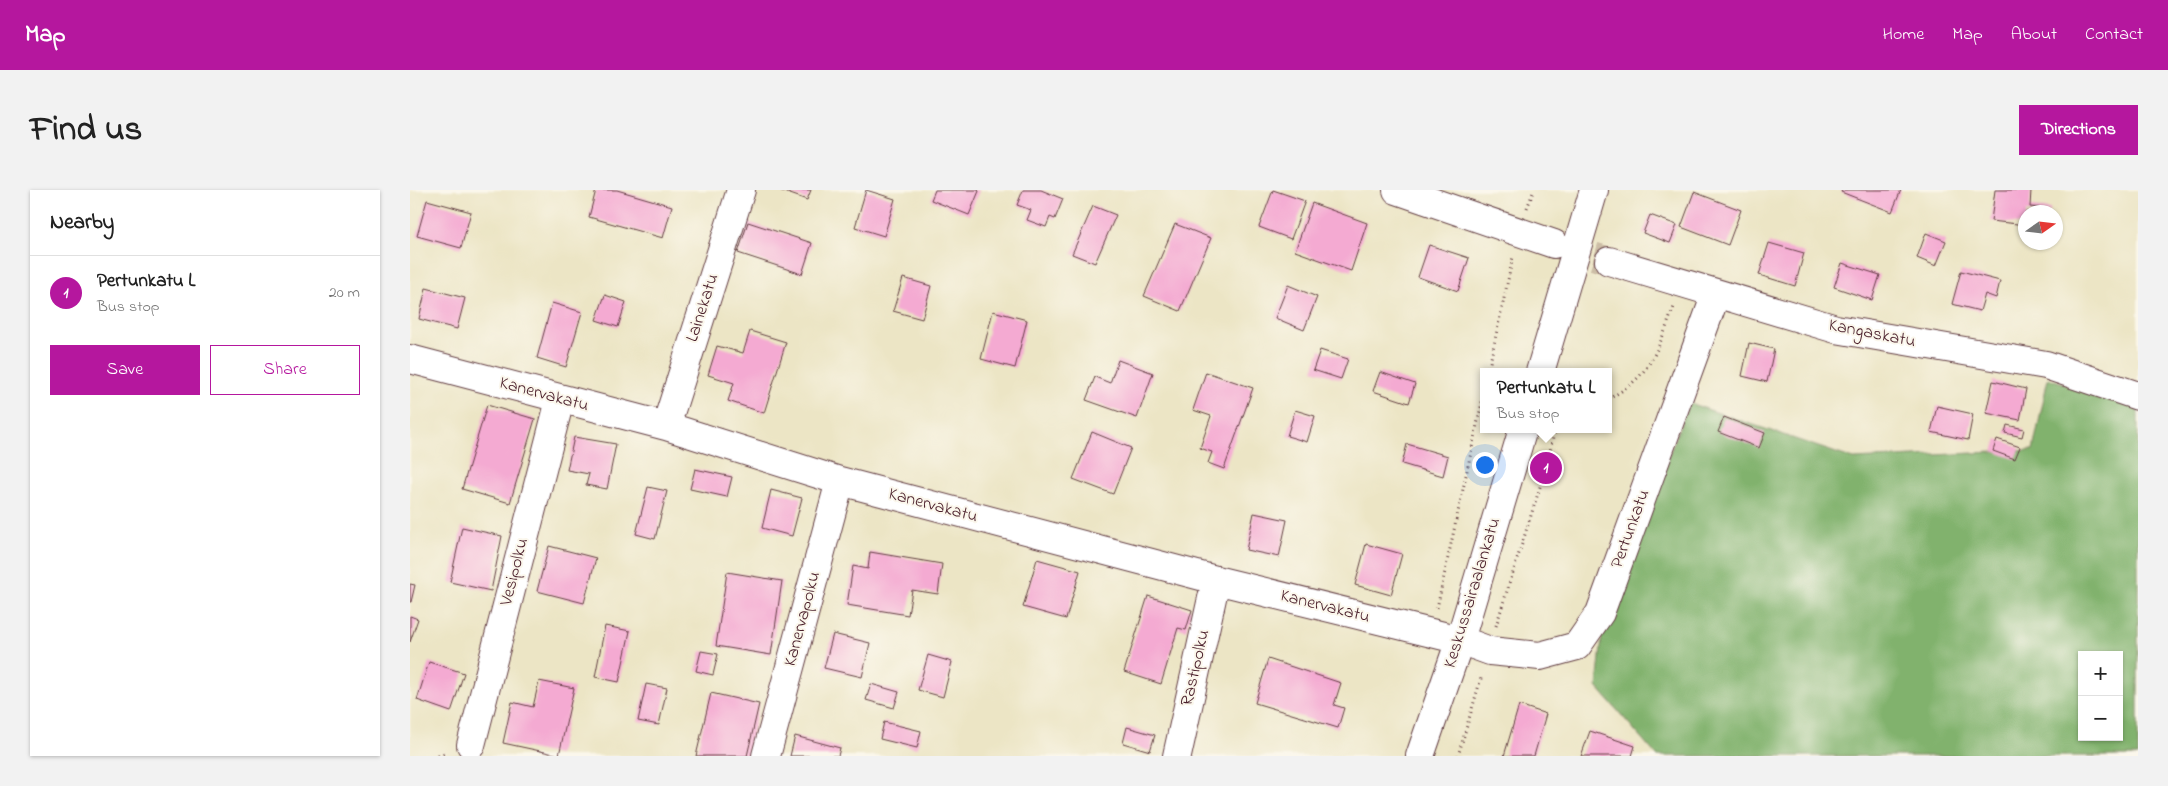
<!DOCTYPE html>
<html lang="en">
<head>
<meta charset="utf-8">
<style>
  body { margin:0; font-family:"Indie Flower",sans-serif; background:#f2f2f2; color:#222 }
  .controls { position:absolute; right:15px; bottom:15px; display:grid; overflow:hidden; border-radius:0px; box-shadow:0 1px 4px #0004 }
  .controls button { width:45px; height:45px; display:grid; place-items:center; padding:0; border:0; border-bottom:1px solid #e0e0e0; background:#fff; color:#222; font:25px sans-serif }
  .compass { position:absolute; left:1608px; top:15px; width:45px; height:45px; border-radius:50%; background:#fff; box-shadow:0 1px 4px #0004; rotate:76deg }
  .you { position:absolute; left:1074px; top:274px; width:18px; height:18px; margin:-12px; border:4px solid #fff; border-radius:50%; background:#1a73e8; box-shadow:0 0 0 8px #1a73e833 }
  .badge { display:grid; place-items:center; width:32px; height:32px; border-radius:50%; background:#b5179e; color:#fff; font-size:16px; font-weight:700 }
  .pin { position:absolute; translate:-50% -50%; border:2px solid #fff; box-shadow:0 1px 5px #0006 }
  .popup { position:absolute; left:1070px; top:178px; width:132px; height:65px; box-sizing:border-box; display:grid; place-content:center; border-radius:0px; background:#fff; filter:drop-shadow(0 1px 4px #0005); font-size:16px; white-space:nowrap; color:#767676 }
  .popup b { font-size:19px; color:#222 }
  .popup::after { content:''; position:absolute; left:50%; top:100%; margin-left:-10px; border:10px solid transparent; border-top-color:#fff }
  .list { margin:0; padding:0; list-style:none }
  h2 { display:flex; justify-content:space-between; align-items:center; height:65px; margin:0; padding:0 20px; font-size:21px }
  h2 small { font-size:16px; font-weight:400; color:#767676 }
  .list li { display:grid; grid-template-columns:32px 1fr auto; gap:15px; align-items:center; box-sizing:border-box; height:75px; padding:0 20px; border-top:1px solid #e0e0e0 }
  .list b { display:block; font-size:19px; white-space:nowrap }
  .list p { margin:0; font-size:16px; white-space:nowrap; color:#767676 }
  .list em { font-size:16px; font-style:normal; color:#767676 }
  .actions { display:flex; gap:10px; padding:15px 20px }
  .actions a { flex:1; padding:11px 0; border:1px solid #b5179e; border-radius:0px; text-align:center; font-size:18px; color:#b5179e }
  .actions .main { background:#b5179e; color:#fff }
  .map { position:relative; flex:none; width:1728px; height:566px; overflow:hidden; border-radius:0px }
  header { display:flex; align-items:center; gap:30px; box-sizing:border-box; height:70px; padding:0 25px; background:#b5179e; color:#fff }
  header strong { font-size:24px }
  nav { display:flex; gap:28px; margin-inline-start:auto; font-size:18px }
  .intro { display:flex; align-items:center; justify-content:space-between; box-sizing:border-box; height:120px; padding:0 30px }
  h1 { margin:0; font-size:35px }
  .button { padding:12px 22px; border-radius:0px; background:#b5179e; color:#fff; font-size:18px; font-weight:700 }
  main { display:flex; gap:30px; padding:0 30px }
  aside { flex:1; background:#fff; border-radius:0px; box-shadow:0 1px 4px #0004 }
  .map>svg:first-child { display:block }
</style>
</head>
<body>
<header>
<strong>Map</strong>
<nav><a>Home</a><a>Map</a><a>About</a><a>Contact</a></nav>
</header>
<div class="intro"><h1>Find us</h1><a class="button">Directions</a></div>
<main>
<aside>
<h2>Nearby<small></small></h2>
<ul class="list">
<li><span class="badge">1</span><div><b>Pertunkatu L</b><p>Bus stop</p></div><em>20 m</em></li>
</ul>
<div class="actions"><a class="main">Save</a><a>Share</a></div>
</aside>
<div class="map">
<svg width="1728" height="566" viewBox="0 0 1728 566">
  <rect width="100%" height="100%" fill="#fbf7ec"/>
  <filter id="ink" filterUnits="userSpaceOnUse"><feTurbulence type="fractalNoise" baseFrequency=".02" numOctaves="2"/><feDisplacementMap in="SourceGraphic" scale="10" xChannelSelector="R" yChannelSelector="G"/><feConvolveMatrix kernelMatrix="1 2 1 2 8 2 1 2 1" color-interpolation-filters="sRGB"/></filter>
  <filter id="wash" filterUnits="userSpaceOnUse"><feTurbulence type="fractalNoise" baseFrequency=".0096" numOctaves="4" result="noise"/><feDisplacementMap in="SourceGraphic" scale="20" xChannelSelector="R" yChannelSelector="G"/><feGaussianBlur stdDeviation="1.12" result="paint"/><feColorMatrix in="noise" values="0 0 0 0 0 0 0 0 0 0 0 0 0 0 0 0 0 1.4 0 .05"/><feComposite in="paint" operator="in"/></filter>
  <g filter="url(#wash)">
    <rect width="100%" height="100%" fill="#ece5c5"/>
    <path fill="#81b26d" stroke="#66684c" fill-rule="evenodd" d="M1638,188L1728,218V566H1247L1187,497L1193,436L1279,213L1444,269L1623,260ZM1672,465H1709V547H1672Z"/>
    <g id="blocks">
      <path fill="#f4aad2" d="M186,0H207L262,16L253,48L179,27Z
        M369,0H401L397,10Z
        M456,0L485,9L474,46L445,37Z
        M525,0H568L569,1L559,25L521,10Z
        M613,0H631L653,9L645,29L640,27L636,37L617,30L621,20L607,15Z
        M863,0L895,11L881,49L849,37Z
        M1432,0H1491L1482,22L1431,2Z
        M1585,0H1621L1620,17L1640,19V22H1616V35L1581,31Z
        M1284,2L1331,20L1318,55L1271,37Z
        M17,10L61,22L51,58L7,46Z
        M902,13L957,33L941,81L885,61Z
        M683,16L706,25L685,73L662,64Z
        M1240,25L1267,35L1260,53L1233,43Z
        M338,32L402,53L392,84L328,63Z
        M765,34L801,48L770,121L734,106Z
        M1516,43L1536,51L1526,76L1507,68Z
        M1359,53L1394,63L1385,96L1349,85Z
        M1019,55L1059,68L1048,101L1008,87Z
        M1432,73L1470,85L1462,110L1424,97Z
        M1551,81L1590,91L1586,108L1575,104L1570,121L1542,114Z
        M493,88L521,96L512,129L483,121Z
        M878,95L907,107L894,140L865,128Z
        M16,98L55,108L47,139L9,129Z
        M195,105L216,112L208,137L186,130Z
        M142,113L172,122L156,177L127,168Z
        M583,121L617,130L605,178L571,169Z
        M340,141L376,152L354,223L318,211L324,193L298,185L307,156L333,163Z
        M1339,153L1364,159L1357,192L1332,186Z
        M910,160L938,169L931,189L903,180Z
        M708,170L743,183L727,228L676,210L685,187L700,193Z
        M796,182L843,198L814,279L798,273L802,262L790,258L801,226L783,220Z
        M970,182L1005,194L999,213L963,201Z
        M1583,191L1616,199L1610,230L1576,223Z
        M77,215L125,229L100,313L52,299Z
        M1527,216L1563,224L1558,250L1521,242Z
        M885,220L905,226L897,252L877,246Z
        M1314,227L1355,243L1349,258L1308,242Z
        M1597,235L1614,239L1612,247L1595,243Z
        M682,242L721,258L703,304L663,289Z
        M164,247L206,254L197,299L176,295L179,284L157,280Z
        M1587,249L1610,257L1605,269L1583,261Z
        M997,254L1038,266L1033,286L992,274Z
        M285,279L322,287L317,307L280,299Z
        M238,297L257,301L245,349L226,344Z
        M361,300L392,308L382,346L352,338Z
        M844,323L877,330L869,367L836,360Z
        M52,337L92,346L81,401L40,392Z
        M956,354L992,364L981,405L945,395Z
        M139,356L186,368L174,413L127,401Z
        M460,362L532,374L528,404L502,400L498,425L437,415L443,376L458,379Z
        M627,369L670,381L656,429L613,417Z
        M317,382L372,391L361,465L306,456Z
        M0,394L5,395L1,412H0Z
        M738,406L782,420L776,440L768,438L751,494L714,482Z
        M0,426L8,429L0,452Z
        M195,436L220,441L209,492L185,487Z
        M423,444L460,453L452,487L414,478Z
        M291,461L308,464L303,485L286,481Z
        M518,465L542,472L533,507L508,500Z
        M858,469L931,493L924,515L934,518L928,538L845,513Z
        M19,472L54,483L41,522L7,510Z
        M129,491L164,498L149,565L93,553L102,512L123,517Z
        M236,494L257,498L249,535L228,531Z
        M461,494L489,502L484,518L456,510Z
        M301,503L349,514L337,566H286Z
        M1109,515L1136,524L1124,566H1094Z
        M474,532L511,541L507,558L470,549Z
        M717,537L745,545L740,561L713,553Z
        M1180,541L1225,556L1222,566H1171Z
        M385,546L430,558L428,566H380Z"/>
    </g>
  </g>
  <g filter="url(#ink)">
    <use href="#blocks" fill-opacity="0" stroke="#623d42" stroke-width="1"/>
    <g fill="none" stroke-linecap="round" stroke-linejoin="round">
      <path stroke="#ccbda6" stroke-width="28" stroke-dasharray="28 14" stroke-linecap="butt" d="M1144,54L1199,71"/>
      <defs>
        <path id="minor" d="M987,0L1144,54
          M1199,71L1426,139L1636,175L1728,206
          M0,169L256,236L430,291L806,390L1050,450L1080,461L1130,466L1167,456L1190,423L1306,104
          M1130,182L1184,0
          M256,236L331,0
          M61,555L150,210
          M356,566L430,291
          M767,566L806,390
          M1010,566L1050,450L1113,239"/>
      </defs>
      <use href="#minor" stroke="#623d42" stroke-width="30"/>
      <path stroke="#623d42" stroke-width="3" stroke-dasharray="1 4" stroke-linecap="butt" d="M1117,18L1124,0
        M1078,182L1103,67
        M1198,209C1242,186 1247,160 1264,117
        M1027,418L1074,203
        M1086,436L1136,278L1145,239
        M28,566L37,563
        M1048,566L1072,485"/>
      <use href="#minor" stroke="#fff" stroke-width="28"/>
    </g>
  </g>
  <g text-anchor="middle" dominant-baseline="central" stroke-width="4" stroke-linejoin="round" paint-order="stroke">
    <g font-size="18" fill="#4a1f2b" stroke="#fbf7ec">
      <text transform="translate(293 118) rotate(-72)">Lainekatu</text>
      <text transform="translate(1462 144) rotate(11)">Kangaskatu</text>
      <text transform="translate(134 205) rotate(15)">Kanervakatu</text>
      <text transform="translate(523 316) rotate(15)">Kanervakatu</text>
      <text transform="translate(1221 339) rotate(-70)">Pertunkatu</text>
      <text transform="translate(105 382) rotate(-76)">Vesipolku</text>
      <text transform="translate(1063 403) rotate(-73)">Keskussairaalankatu</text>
      <text transform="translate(915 417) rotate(14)">Kanervakatu</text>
      <text transform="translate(393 429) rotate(-75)">Kanervapolku</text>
      <text transform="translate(786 478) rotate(-77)">Rastipolku</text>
    </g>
  </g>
</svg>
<div class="controls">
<button>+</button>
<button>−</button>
</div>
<svg class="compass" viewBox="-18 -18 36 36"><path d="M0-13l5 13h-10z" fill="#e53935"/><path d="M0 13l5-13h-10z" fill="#767676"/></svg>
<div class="you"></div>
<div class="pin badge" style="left:1136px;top:278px">1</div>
<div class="popup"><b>Pertunkatu L</b>Bus stop</div>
</div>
</main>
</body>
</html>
